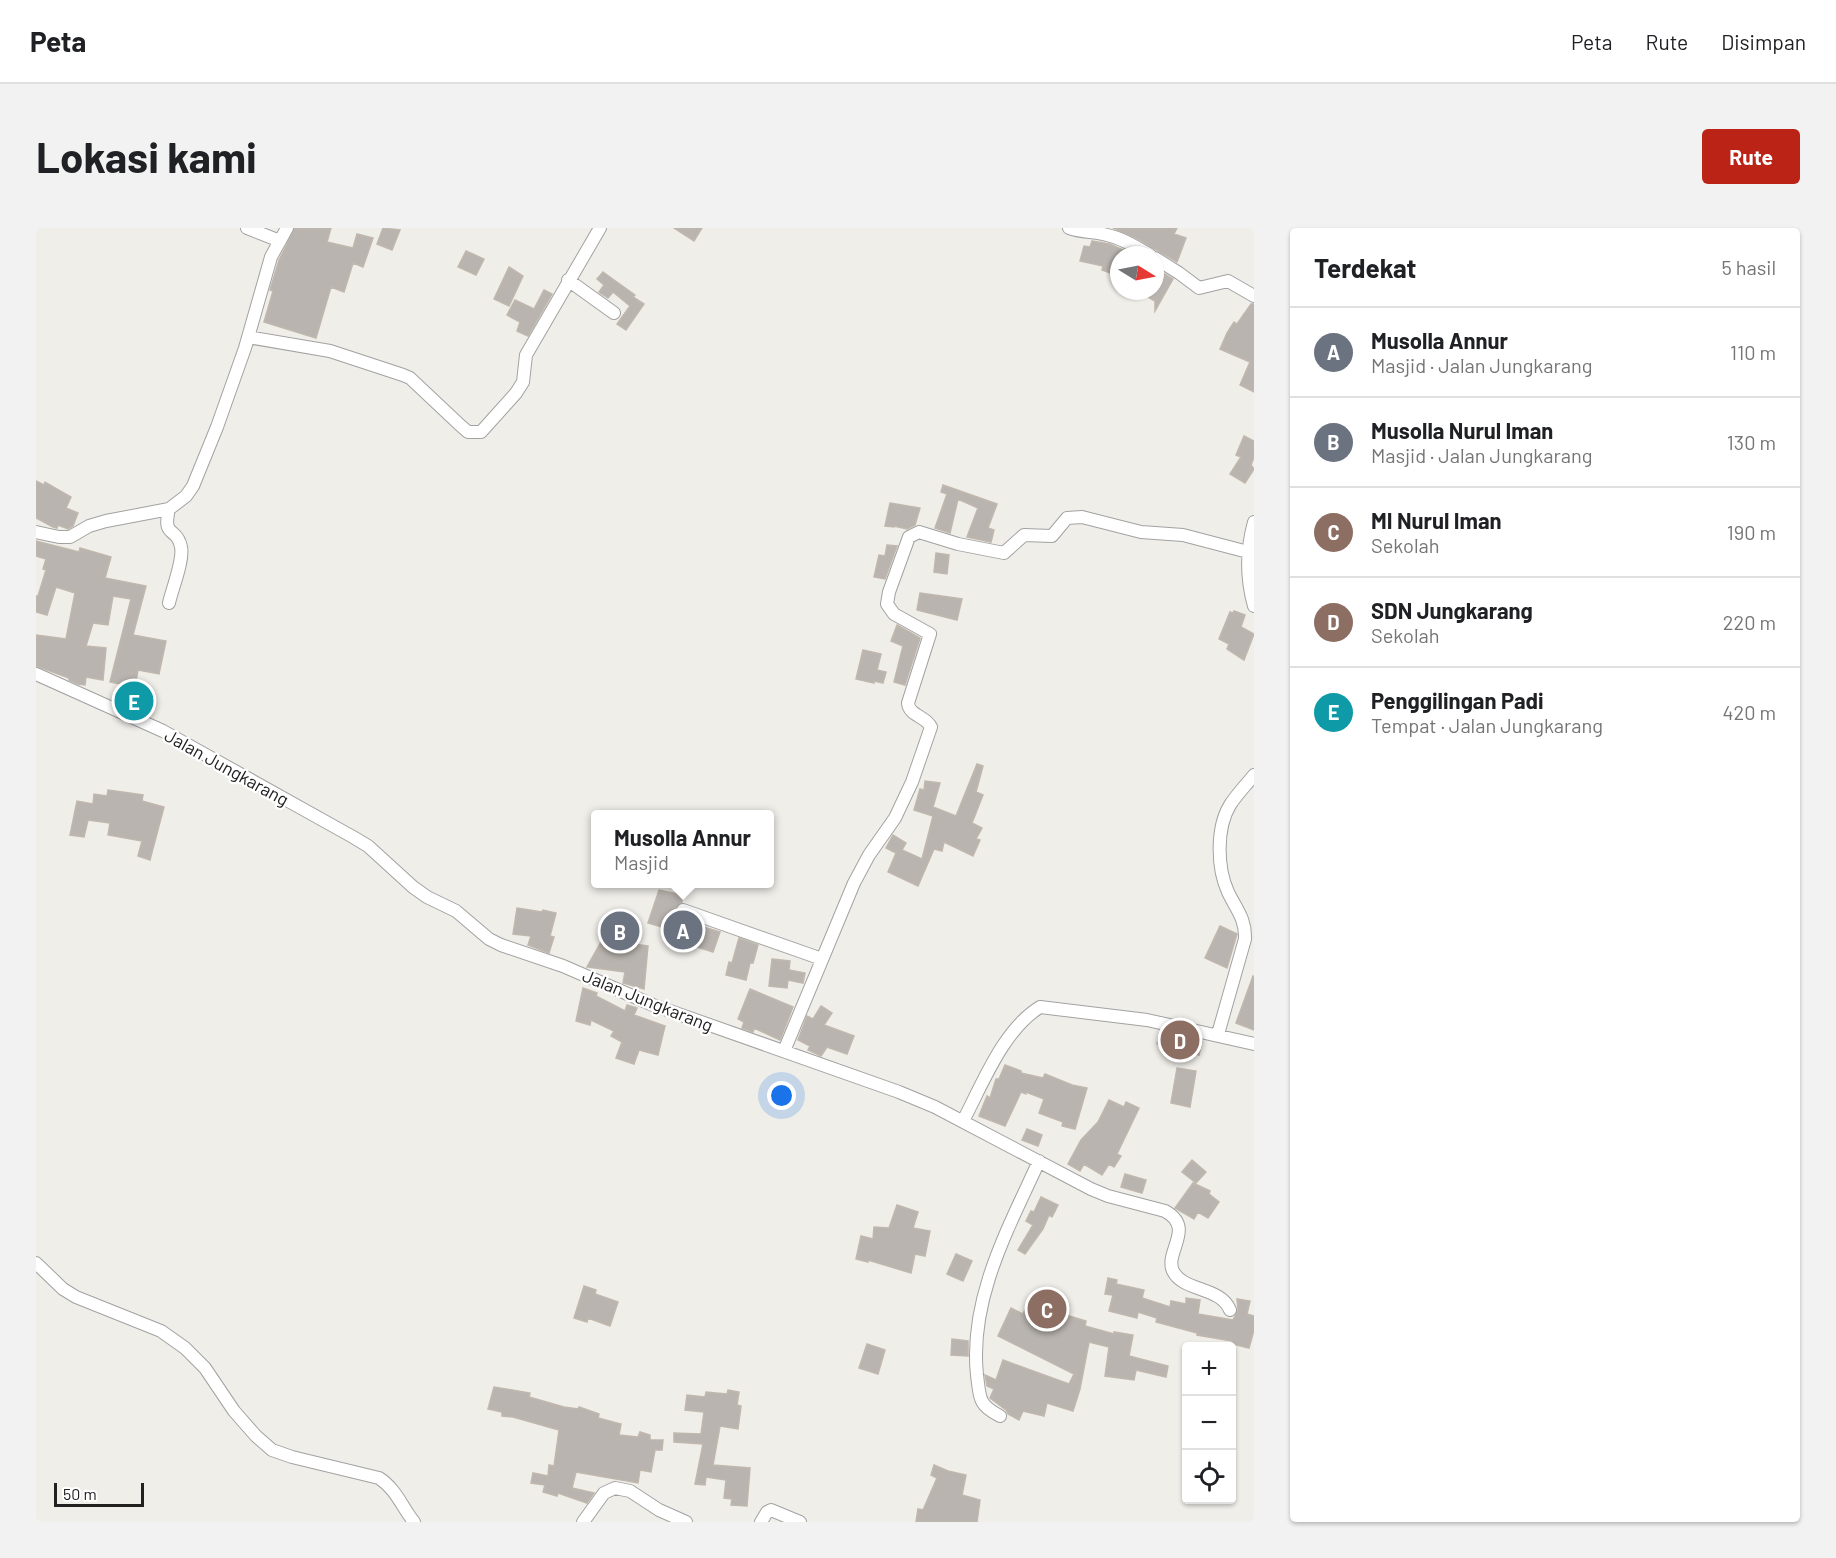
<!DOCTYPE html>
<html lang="id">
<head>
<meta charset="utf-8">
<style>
  body { margin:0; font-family:Barlow,sans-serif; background:#f2f2f2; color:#202124 }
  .controls { position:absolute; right:18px; bottom:18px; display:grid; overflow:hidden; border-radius:6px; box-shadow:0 2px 4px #0004 }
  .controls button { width:54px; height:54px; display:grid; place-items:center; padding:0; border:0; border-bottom:2px solid #e0e0e0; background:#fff; color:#202124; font:30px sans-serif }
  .compass { position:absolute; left:1074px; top:18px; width:54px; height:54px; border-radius:50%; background:#fff; box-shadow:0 2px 4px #0004; rotate:100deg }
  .scale { position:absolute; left:18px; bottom:15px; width:90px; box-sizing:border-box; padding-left:6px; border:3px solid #212121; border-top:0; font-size:16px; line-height:21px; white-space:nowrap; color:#212121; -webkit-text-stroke:4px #fff; paint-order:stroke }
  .you { position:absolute; left:746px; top:868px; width:21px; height:21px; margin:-15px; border:4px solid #fff; border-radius:50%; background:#1a73e8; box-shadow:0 0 0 9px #1a73e833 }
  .badge { display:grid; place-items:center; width:39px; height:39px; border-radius:50%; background:#bb2317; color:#fff; font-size:20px; font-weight:700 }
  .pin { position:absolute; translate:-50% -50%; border:3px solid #fff; box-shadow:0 2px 6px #0006 }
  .popup { position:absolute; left:555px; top:582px; width:183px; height:78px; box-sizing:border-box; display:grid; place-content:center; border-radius:6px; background:#fff; filter:drop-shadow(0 2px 4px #0005); font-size:20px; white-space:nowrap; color:#757577 }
  .popup b { font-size:22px; color:#202124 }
  .popup::after { content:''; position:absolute; left:50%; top:100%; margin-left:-12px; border:12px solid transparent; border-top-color:#fff }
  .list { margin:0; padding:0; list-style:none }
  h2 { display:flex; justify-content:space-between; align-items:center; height:78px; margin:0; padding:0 24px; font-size:26px }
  h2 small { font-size:20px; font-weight:400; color:#757577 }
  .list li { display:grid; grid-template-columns:39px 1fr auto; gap:18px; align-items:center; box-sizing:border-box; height:90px; padding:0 24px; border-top:2px solid #e0e0e0 }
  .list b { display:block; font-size:22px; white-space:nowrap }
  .list p { margin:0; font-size:20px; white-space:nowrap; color:#757577 }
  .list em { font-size:20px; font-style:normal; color:#757577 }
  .icon { flex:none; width:33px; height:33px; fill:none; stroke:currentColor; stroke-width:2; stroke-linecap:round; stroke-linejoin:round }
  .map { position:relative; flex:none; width:1218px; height:1294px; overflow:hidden; border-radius:6px }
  header { display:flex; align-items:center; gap:36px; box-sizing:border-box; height:84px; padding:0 30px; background:#fff; border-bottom:2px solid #e0e0e0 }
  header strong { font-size:28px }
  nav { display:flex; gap:33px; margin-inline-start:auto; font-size:21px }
  .intro { display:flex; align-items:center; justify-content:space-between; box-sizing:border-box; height:144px; padding:0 36px }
  h1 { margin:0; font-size:42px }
  .button { padding:15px 27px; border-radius:6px; background:#bb2317; color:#fff; font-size:21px; font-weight:700 }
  main { display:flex; gap:36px; padding:0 36px }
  aside { flex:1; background:#fff; border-radius:6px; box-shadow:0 2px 4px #0004 }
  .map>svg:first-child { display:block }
</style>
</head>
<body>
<header>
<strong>Peta</strong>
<nav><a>Peta</a><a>Rute</a><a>Disimpan</a></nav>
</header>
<div class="intro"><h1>Lokasi kami</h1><a class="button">Rute</a></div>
<main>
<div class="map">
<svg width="1218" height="1294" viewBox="0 0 1218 1294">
  <rect width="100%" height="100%" fill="#f0eee9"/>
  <path fill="#b9b4af" stroke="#c0b7ad" stroke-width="1.5" d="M259,0H295L291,14L317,20L321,6L337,10L327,39L317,35L308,64L295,59L280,110L228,94L237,63L234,62L243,32Z
    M347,0L364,2L356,22L341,16Z
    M638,0H666L658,13Z
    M1077,0H1141L1138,6L1150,10L1141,34L1102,11Z
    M1056,13L1074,16L1089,23L1088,27H1083V48L1066,42L1067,38L1044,33L1048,18L1054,19Z
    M430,23L448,31L440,47L422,39Z
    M473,39L487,48L473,78L458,71Z
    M1119,40L1137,51L1119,83V73L1101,63H1119Z
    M567,44L599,67L597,69L608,76L590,102L581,96L594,78L577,64L572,70L563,64L568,57L561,51Z
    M508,62L516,66L492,108L481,103L484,94L471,87L479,72L498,81Z
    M1215,76H1218V164L1204,157L1214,134L1184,121L1191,105L1198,94L1201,96Z
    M1208,208L1218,213V229L1215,237L1218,241L1209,255L1194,246L1205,229L1200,227Z
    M0,253L8,257L9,254L35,269L30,280L42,285L37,298L32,301L22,297L21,300L17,299L0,290Z
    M907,257L961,276L952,300L958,302L955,314L931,309L942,280L922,271L914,305L899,300L911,266L905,264Z
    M854,275L884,280L879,297L871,301L858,298V299L849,298Z
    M0,313L43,324L44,320L75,329L69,350L110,358L97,407L130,413L123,446L102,442L99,459L74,454L95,371L77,368L72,397L57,395L50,418L70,420L67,452L50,449L49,457L42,456L33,452V450L0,438V407L30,411L39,365L20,359L11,387L0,384V368H2L10,342L7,341L10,331L0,328Z
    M851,317L861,318L849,351L838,349L843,327L849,328Z
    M900,325L913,327L911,346L898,344Z
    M884,365L926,371L921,392L881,382Z
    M1198,383L1209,387L1205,399L1218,406L1208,432L1191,421L1193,416L1183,411L1194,384L1197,385Z
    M861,397L884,410L869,457L858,454L867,418L855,413Z
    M827,422L845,426L841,442L850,444L847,455L838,453V455L820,451Z
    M941,536L947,538L940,564L947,567L936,595L946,600L940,611L944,612L937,628L908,614L906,623L898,621L882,658L852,644L860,625L850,620L857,607L870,615L866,622L886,631L897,588L878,582L884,561L888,562L889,553L904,555L897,579L920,588Z
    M72,562L107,567L106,573L128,579L114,632L102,628L106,613L72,607L74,595L52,592L48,609L34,607L41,573L57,576L58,566L71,568Z
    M623,662L647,667L646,674L639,680L641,688L661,697L684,704L677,724L652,716L635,707L637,702L612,695Z
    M481,680L506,684L507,682L520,685L514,708L518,709L513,725L492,717L495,708L477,706Z
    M579,689L598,700L589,715L612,718L608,761L587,755L589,744L551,739Z
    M1184,698L1201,706L1191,740L1169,730Z
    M703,710L722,717L717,735H714L710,752L690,747L693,734L696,735Z
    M736,731L754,733L753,742L769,745L767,755L752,752L751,760L733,758Z
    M1217,748L1218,749V802L1200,795Z
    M547,760L561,765L560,768L589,783L591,777L601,780L598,787L629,798L622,827L603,822L598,836L580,830L586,814L575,808L578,803L555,792L554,797L540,793Z
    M714,761L757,779L744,812L718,800L717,804L706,800L708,794L702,791Z
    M785,778L796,785L788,797L818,808L811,826L791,819L785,828L772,822L774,818L762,812L771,788L777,791Z
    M1124,803L1166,813L1163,827L1121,816Z
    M969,837L985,843V845L1007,850L1009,846L1036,857L1051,860L1039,901L1026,898L1027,894L1003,885L1008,871L990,864V866L985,864L969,898L943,888L951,868L954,870L960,851H963Z
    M1141,840L1160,843L1154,879L1135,875Z
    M1073,872L1088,879L1090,874L1103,880L1081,926L1085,928L1078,939L1073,936L1066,947L1048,936L1044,943L1032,936L1045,912L1062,894Z
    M991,901L1006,907L1002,918L986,912Z
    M1156,932L1170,944L1160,955L1146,944Z
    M1089,946L1110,952L1106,965L1085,959Z
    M1157,955L1174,963L1173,966L1183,974L1172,990L1162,984L1158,991L1139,980Z
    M1005,969L1022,977L1016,989L1013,987L1007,1001L989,1026L982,1022L997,997L990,993L995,983L998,984Z
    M861,977L882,984L877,1000L894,1003L889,1028L879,1026L875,1045L832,1032V1034L820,1031L825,1008L837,1011L838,999L853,1000Z
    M920,1026L936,1033L927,1053L911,1046Z
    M1072,1050L1081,1052L1080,1056L1108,1062L1106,1070L1134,1079L1135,1073L1150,1076V1070L1164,1072L1162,1086L1197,1092L1202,1082L1201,1071L1214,1073L1211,1086L1218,1088V1102L1213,1120L1196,1116V1113L1161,1107V1105L1120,1094L1121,1090L1102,1084L1101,1090L1073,1083L1077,1067L1069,1066Z
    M548,1058L560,1062L559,1066L582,1074L574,1098L552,1090L551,1094L538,1090Z
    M997,1065L1032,1082L1030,1087L1050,1093L1049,1098L1078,1106V1104L1097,1107L1093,1128L1132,1138L1130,1149L1100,1142L1098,1152L1069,1148L1073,1119L1053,1114L1044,1161L1037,1183L1011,1175L1008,1188L987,1183L983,1192L972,1186L970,1182L954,1170L958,1161L951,1158L949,1147L960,1152L967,1132L1033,1156L1038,1146L962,1108L975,1080L987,1086Z
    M916,1111L932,1113V1128L915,1127Z
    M831,1116L849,1122L842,1146L823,1140Z
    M458,1159L494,1165L493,1169L528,1179L542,1181L543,1179L563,1186L562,1190L585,1196L583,1207L602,1209L604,1204L614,1207V1212H627L626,1222H619L615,1244L604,1242L602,1255L540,1244L536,1260L558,1265L551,1275L522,1265L521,1268L507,1264L509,1257L495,1255L497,1245L512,1248L513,1237L518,1238L523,1202L477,1189L466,1188V1184L452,1181Z
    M692,1162L703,1164L701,1177L705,1178L702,1201L684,1198L677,1237L714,1240L711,1278L695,1277L696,1271L688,1270L690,1252L670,1249L669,1257L659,1256L667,1216L638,1214V1205L665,1206L668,1184L649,1182L651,1167L669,1169L670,1164L691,1166Z
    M898,1237L912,1243L930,1247L926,1267L944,1272L941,1294H880L882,1281L887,1282L901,1250L895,1247Z"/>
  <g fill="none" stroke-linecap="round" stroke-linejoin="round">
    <defs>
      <path id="street" d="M211,0L244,13
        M1033,0C1046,5 1058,3 1071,7C1086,10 1100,19 1114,27
        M1119,30L1143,45L1163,60L1192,53L1218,68
        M532,52L578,85
        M212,109L294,123L367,147L374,150L425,198L432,204H445L480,165L487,154L490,127L564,0
        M133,281C126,311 141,298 145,319C148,332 136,361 133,375
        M1218,294C1210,323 1210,350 1218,378
        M0,304L23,309H34L53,298L70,293L133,281L150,268L157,258L181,199L209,120L235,29L251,0
        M0,446L127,503L317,609L332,618L377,659L391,669L420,683L453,711L465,717L527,738L617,777L863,864L899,879L1055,961L1072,968L1129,983C1160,1000 1128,1024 1137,1043C1147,1064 1184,1058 1194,1082
        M647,682L786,731
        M1182,806L1209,711C1210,691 1200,681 1192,664C1181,640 1180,600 1194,577C1201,566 1210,557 1218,547
        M748,823L818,655L833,627L859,590L876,554L895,499C890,488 873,488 872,475L894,406L858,386L851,376L853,364L873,309L883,304L922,316L968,325L988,307L1016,308L1031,290L1046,289L1105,304L1147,307L1212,324
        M927,893C947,855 967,802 1004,779L1111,792L1218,816
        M0,1035L27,1061L40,1069L125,1103L149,1120L169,1140L198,1183L220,1208L236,1222L256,1229L343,1250C360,1261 366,1279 378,1294
        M964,1188C942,1177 944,1170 941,1147C933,1071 972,1001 1003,933
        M547,1294L568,1265L579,1260L594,1263L623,1282L650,1294
        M725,1294L731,1284L735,1282L764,1294"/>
    </defs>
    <use href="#street" stroke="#a2a2a2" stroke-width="14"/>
    <use href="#street" stroke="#fff" stroke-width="12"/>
  </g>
  <g text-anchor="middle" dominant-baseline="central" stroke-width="4.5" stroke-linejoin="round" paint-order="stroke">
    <g font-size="18" fill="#212121" stroke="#fff">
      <text transform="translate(191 539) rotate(29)">Jalan Jungkarang</text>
      <text transform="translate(612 772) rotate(22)">Jalan Jungkarang</text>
    </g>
  </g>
</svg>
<div class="controls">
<button>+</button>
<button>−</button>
<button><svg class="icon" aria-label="locate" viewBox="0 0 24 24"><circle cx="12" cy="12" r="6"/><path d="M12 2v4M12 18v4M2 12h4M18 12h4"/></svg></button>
</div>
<svg class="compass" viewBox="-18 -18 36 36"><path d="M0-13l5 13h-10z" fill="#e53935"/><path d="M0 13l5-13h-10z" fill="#757577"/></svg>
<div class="scale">50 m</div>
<div class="you"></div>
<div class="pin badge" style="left:647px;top:702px;background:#6b7280">A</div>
<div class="popup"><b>Musolla Annur</b>Masjid</div>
<div class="pin badge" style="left:584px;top:703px;background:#6b7280">B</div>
<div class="pin badge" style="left:1011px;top:1081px;background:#8d6e63">C</div>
<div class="pin badge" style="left:1144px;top:812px;background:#8d6e63">D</div>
<div class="pin badge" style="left:98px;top:473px;background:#0f9aa8">E</div>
</div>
<aside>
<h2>Terdekat<small>5 hasil</small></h2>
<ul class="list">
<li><span class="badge" style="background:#6b7280">A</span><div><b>Musolla Annur</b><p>Masjid · Jalan Jungkarang</p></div><em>110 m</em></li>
<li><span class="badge" style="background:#6b7280">B</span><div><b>Musolla Nurul Iman</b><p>Masjid · Jalan Jungkarang</p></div><em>130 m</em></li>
<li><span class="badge" style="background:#8d6e63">C</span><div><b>MI Nurul Iman</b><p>Sekolah</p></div><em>190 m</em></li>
<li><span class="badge" style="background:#8d6e63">D</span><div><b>SDN Jungkarang</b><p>Sekolah</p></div><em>220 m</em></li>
<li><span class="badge" style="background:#0f9aa8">E</span><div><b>Penggilingan Padi</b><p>Tempat · Jalan Jungkarang</p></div><em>420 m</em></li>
</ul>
</aside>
</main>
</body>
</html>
